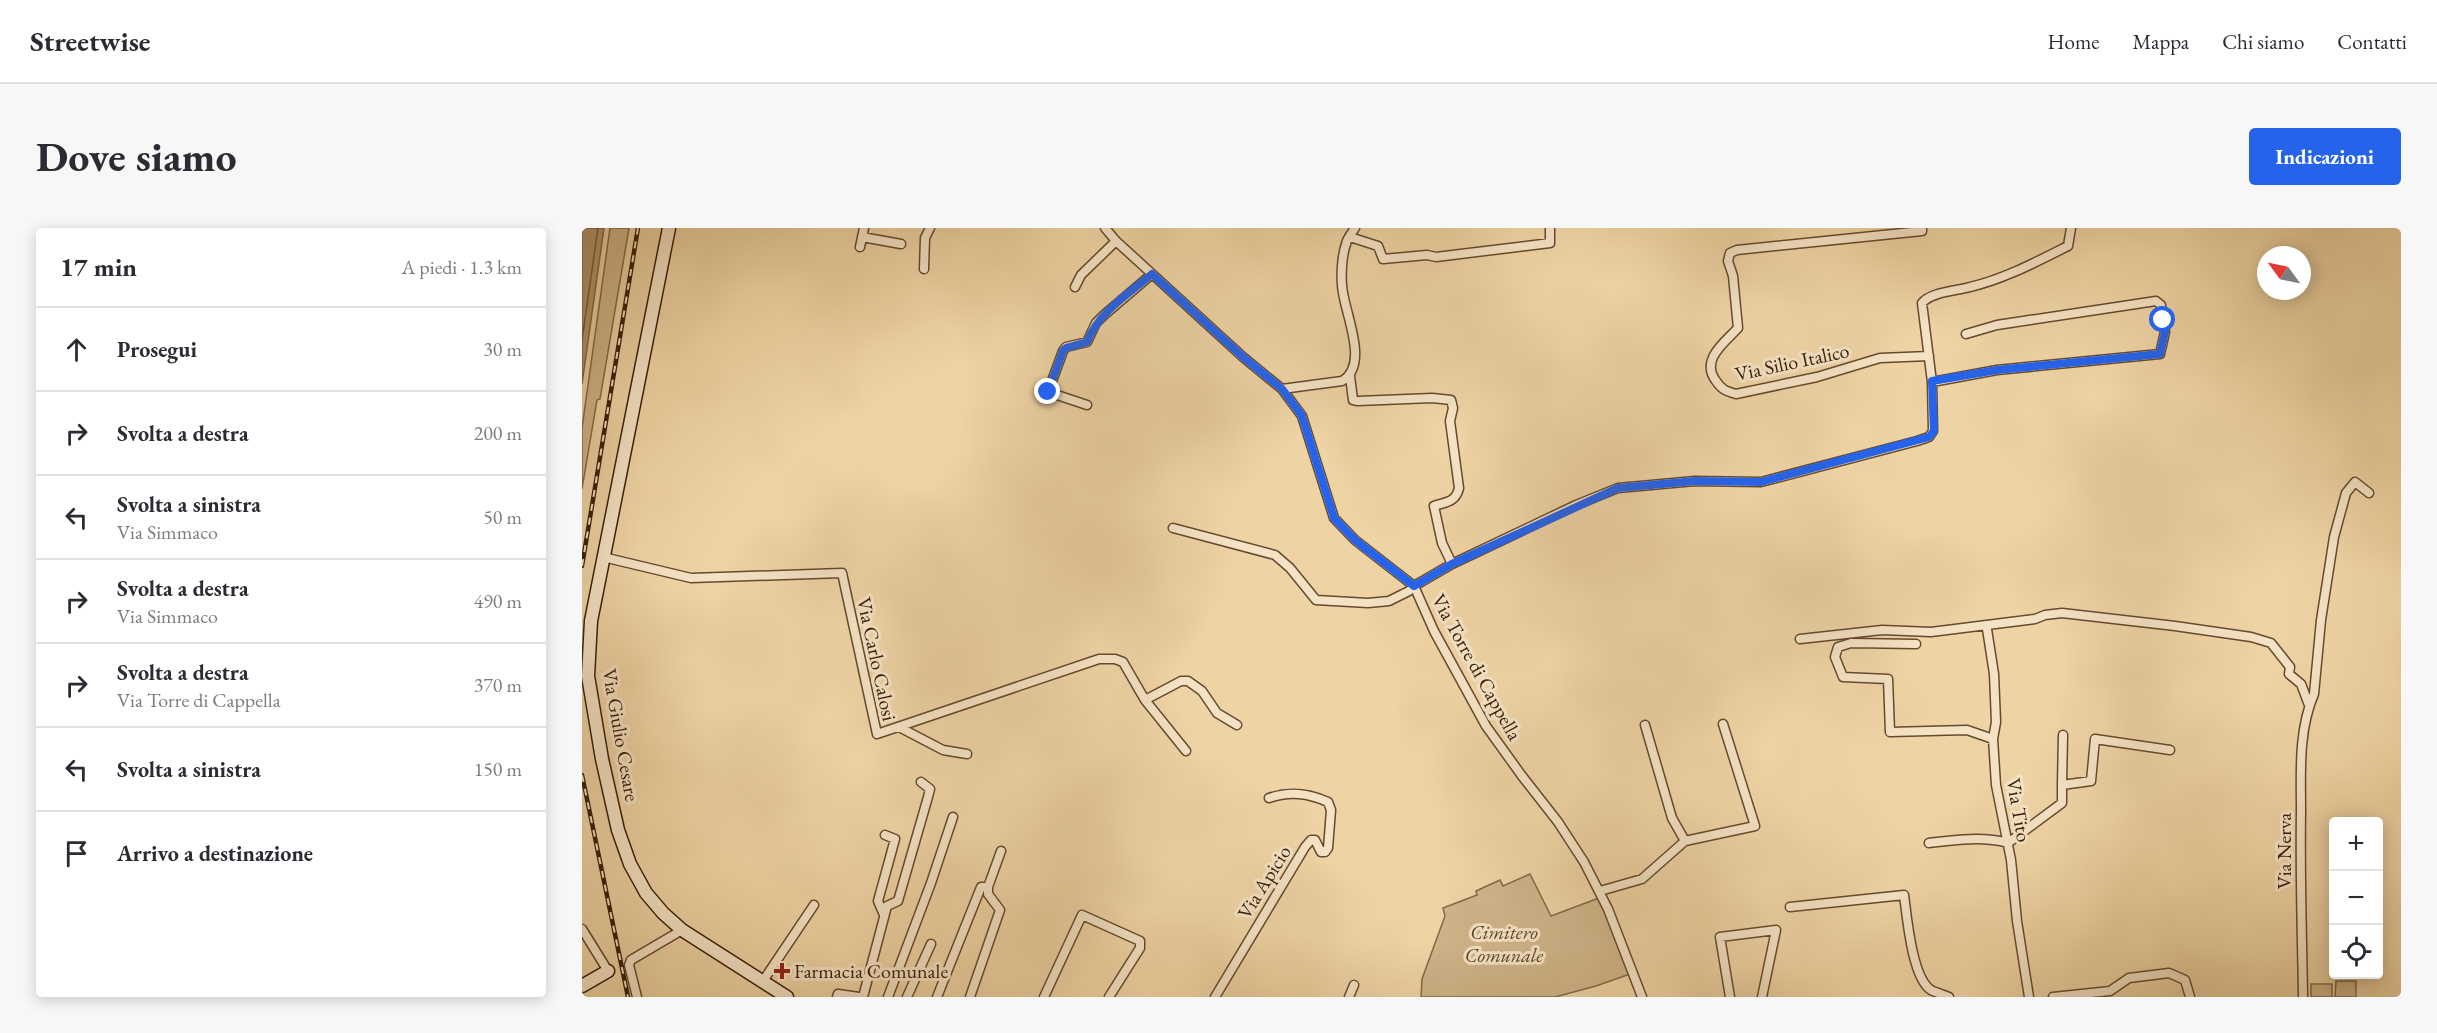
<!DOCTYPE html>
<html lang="it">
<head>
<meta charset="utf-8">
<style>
  body { margin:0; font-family:"EB Garamond",serif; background:#f7f7f7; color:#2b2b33 }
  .controls { position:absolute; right:18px; bottom:18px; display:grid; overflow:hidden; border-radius:6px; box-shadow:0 3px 15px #0003 }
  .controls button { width:54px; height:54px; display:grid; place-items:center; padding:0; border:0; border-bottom:2px solid #e1e1e2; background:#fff; color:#2b2b33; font:30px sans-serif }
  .compass { position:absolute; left:1675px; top:18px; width:54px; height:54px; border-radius:50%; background:#fff; box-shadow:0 3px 15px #0003; rotate:303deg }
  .stop { position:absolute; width:18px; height:18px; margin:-14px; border:4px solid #2563eb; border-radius:50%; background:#fff }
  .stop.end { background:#2563eb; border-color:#fff; box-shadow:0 2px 6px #0008 }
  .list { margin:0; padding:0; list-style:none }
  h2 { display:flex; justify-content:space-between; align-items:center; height:78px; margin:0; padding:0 24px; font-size:26px }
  h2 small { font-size:20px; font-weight:400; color:#7c7c81 }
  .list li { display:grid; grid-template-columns:39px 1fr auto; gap:18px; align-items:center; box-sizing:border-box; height:84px; padding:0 24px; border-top:2px solid #e1e1e2 }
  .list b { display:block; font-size:22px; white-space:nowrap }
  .list p { margin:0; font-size:20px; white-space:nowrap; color:#7c7c81 }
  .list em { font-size:20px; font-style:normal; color:#7c7c81 }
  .icon { flex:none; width:33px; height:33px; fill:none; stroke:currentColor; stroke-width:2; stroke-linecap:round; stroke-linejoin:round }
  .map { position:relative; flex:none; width:1819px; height:769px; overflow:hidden; border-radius:6px }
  header { display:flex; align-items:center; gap:36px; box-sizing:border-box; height:84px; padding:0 30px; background:#fff; border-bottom:2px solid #e1e1e2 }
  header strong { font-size:28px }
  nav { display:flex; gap:33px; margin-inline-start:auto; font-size:21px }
  .intro { display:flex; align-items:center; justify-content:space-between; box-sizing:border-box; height:144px; padding:0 36px }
  h1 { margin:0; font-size:42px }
  .button { padding:15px 27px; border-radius:6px; background:#2563eb; color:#fff; font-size:21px; font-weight:700 }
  main { display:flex; gap:36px; padding:0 36px }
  aside { flex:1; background:#fff; border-radius:6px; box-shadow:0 3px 15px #0003 }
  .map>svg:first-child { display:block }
</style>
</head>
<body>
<header>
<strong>Streetwise</strong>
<nav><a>Home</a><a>Mappa</a><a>Chi siamo</a><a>Contatti</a></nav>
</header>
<div class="intro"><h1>Dove siamo</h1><a class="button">Indicazioni</a></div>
<main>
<aside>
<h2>17 min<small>A piedi · 1.3 km</small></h2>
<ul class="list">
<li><svg class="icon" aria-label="ahead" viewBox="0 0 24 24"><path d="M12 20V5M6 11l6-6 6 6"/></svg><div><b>Prosegui</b></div><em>30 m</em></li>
<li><svg class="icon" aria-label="right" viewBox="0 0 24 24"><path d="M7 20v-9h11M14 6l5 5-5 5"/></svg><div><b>Svolta a destra</b></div><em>200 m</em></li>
<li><svg class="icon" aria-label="left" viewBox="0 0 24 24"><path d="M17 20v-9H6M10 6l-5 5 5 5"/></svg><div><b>Svolta a sinistra</b><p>Via Simmaco</p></div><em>50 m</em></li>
<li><svg class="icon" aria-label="right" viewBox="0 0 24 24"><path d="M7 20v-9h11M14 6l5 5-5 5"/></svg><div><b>Svolta a destra</b><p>Via Simmaco</p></div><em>490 m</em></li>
<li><svg class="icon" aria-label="right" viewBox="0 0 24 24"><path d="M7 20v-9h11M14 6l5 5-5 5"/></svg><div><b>Svolta a destra</b><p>Via Torre di Cappella</p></div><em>370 m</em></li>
<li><svg class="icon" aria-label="left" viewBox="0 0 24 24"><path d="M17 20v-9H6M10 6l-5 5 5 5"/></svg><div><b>Svolta a sinistra</b></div><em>150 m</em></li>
<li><svg class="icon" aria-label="arrive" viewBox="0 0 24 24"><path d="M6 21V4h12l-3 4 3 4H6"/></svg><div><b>Arrivo a destinazione</b></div></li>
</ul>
</aside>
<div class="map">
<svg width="1819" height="769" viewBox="0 0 1819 769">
  <rect width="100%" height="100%" fill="#eed3a4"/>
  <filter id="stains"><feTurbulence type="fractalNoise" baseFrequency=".00333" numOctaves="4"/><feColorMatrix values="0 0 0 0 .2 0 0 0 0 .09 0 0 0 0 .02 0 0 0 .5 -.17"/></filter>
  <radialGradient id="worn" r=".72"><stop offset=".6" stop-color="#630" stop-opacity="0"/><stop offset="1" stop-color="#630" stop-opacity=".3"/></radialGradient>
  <path fill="#cfb489" stroke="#846847" stroke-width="1.5" d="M28,0H47L18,171L15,172L0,261V200Z
    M948,646L969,688L1017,670L1048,746L1014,758L973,769H839L840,751L863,688L861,680L895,667L894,663L918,652L921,658Z
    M1754,753H1774V769H1753Z
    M1729,756H1750V769H1729Z"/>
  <path fill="#b0956e" stroke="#806544" stroke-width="1.5" d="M0,0H22L0,156Z"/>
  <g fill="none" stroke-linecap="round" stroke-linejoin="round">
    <path stroke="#74593a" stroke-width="1.5" d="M0,112L16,0"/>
    <defs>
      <path id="street" d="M523,0L534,13L661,129L700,161L720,188L752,290L773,312L832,358L852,403L904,498L940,548L976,594L1002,634L1026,681L1060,769
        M1340,0V3L1155,22L1148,25L1146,33L1151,48L1156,100C1142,115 1118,132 1134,153C1140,162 1144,163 1154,166L1235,149L1298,130L1347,128
        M280,9L319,16
        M768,9L796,18L801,31L845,27L854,29L968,15V0
        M278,19L282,0
        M342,41L343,10L348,0
        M493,59L499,47L534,13
        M768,148L771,172L776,173L850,170L869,172L871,180L868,193L877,260C874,274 864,274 852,278L860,315L870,336
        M1350,154L1415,142L1578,126L1583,104L1579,77L1574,73L1415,97L1384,106
        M700,161L760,153C789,136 761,83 760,57C759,46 760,27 764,16C765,10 770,5 773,0
        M505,177L466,164L481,123L484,119L505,114L514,95L522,87L570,46
        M591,300L693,327L708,340L734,372L786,375L807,373L827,363L832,358L870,336L994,277L1036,260L1113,253L1179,254L1335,213L1347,209L1351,203L1350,154L1340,75C1349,64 1374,63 1388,59C1422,51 1454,34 1486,18L1489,0
        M21,329L109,350L260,345L295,506L517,431H533L541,434L563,472L604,523
        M1405,401L1412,446L1414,494L1411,511L1414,557L1429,632L1435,693L1447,769
        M1218,411L1300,402L1349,404L1453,391L1463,387L1480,385L1593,398L1669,409L1689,415L1708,439L1707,446L1719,456L1727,477
        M1334,416L1269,415L1256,419L1253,429L1261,449L1306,451L1308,504L1385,502L1411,511
        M563,472L599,453H606L620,463L635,485L655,497
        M1063,497L1090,590L1103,613
        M317,499L361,522L385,526
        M1480,557L1481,507
        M1347,615C1372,612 1401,608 1426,615L1480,575V557L1509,553L1513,511L1588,522
        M1018,663L1060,651L1103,613L1173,598L1141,496
        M1208,679L1322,667C1325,689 1330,750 1349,762C1354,765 1361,766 1367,769
        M302,687L296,673L313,611L303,607
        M0,701L26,743
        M181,753L232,677
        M55,769L47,737L49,732L100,702
        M255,769L256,766L277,769
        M281,769L305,678L316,673L346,569L348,561L339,554
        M306,769L349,655L371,589
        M325,769L349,716
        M355,769L399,659H406L419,623
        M388,769L418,682L406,666V659
        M462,769L500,687L558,713V720L527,769
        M633,769L723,619L729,612H733L739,624H743L746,620L749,582L746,574C726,565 708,563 687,570
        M767,769L772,757
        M1148,769L1138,709L1194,702L1180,769
        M1471,769L1528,763L1547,750L1587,745L1603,752L1608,769
        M1721,769C1720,707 1718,646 1719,584C1719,545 1716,503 1732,466L1739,392L1752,309L1764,265L1773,254L1787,265"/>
      <path id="secondary" d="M87,0L9,393L6,448L20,531L36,602L48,636L64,665L81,685L100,702L205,769
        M0,758L26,743"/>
    </defs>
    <use href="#street" stroke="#664a2d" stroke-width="11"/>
    <use href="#secondary" stroke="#381d05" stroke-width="15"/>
    <use href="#street" stroke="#f4e2c4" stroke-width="8"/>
    <use href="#secondary" stroke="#f4e2c4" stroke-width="12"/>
    <defs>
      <path id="rail" d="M0,338L56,0
        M0,547L46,769"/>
    </defs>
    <use href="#rail" stroke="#381d05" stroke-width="4.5"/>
    <use href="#rail" stroke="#f4e2c4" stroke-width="2" stroke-dasharray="7" stroke-linecap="butt"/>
  </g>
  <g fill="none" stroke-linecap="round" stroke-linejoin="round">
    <path stroke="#2563eb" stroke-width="8" d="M466,164L481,123L484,120L505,114C517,84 546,66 570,46L661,129L700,161L720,188L752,290L773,312L832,358L870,336L1036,260L1113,253L1179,254L1347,209L1352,203L1350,153L1415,142L1578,126L1583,104L1581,92"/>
  </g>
  <path fill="#8f2418" stroke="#f4e2c4" stroke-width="2" d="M197 734h6v6h6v6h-6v6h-6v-6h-6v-6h6z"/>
  <g text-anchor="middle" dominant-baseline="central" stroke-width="6" stroke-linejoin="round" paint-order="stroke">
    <g font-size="20" fill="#381d05" stroke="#f4e2c4">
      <text transform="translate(1210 134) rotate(-12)">Via Silio Italico</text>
      <text transform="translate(295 431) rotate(78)">Via Carlo Calosi</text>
      <text transform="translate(895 439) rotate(61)">Via Torre di Cappella</text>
      <text transform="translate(39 507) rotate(80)">Via Giulio Cesare</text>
      <text transform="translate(1437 582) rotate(80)">Via Tito</text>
      <text transform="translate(1702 623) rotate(-90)">Via Nerva</text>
      <text transform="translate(682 654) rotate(-58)">Via Apicio</text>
    </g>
    <g font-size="20" font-style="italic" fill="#5e4326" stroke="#f4e2c4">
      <text x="922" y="704">Cimitero<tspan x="922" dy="23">Comunale</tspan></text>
    </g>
    <g font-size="20" fill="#381d05" stroke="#f4e2c4" text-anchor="start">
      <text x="212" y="743">Farmacia Comunale</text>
    </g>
  </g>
  <rect width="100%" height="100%" filter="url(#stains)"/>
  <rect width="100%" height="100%" fill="url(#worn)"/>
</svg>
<div class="controls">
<button>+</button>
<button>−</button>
<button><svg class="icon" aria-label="locate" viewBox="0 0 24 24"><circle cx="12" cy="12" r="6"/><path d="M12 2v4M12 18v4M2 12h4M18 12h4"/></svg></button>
</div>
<svg class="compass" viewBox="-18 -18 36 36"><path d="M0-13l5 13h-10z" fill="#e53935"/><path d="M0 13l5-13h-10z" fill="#7c7c81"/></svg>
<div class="stop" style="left:1581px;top:92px"></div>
<div class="stop end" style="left:466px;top:164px"></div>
</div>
</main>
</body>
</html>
